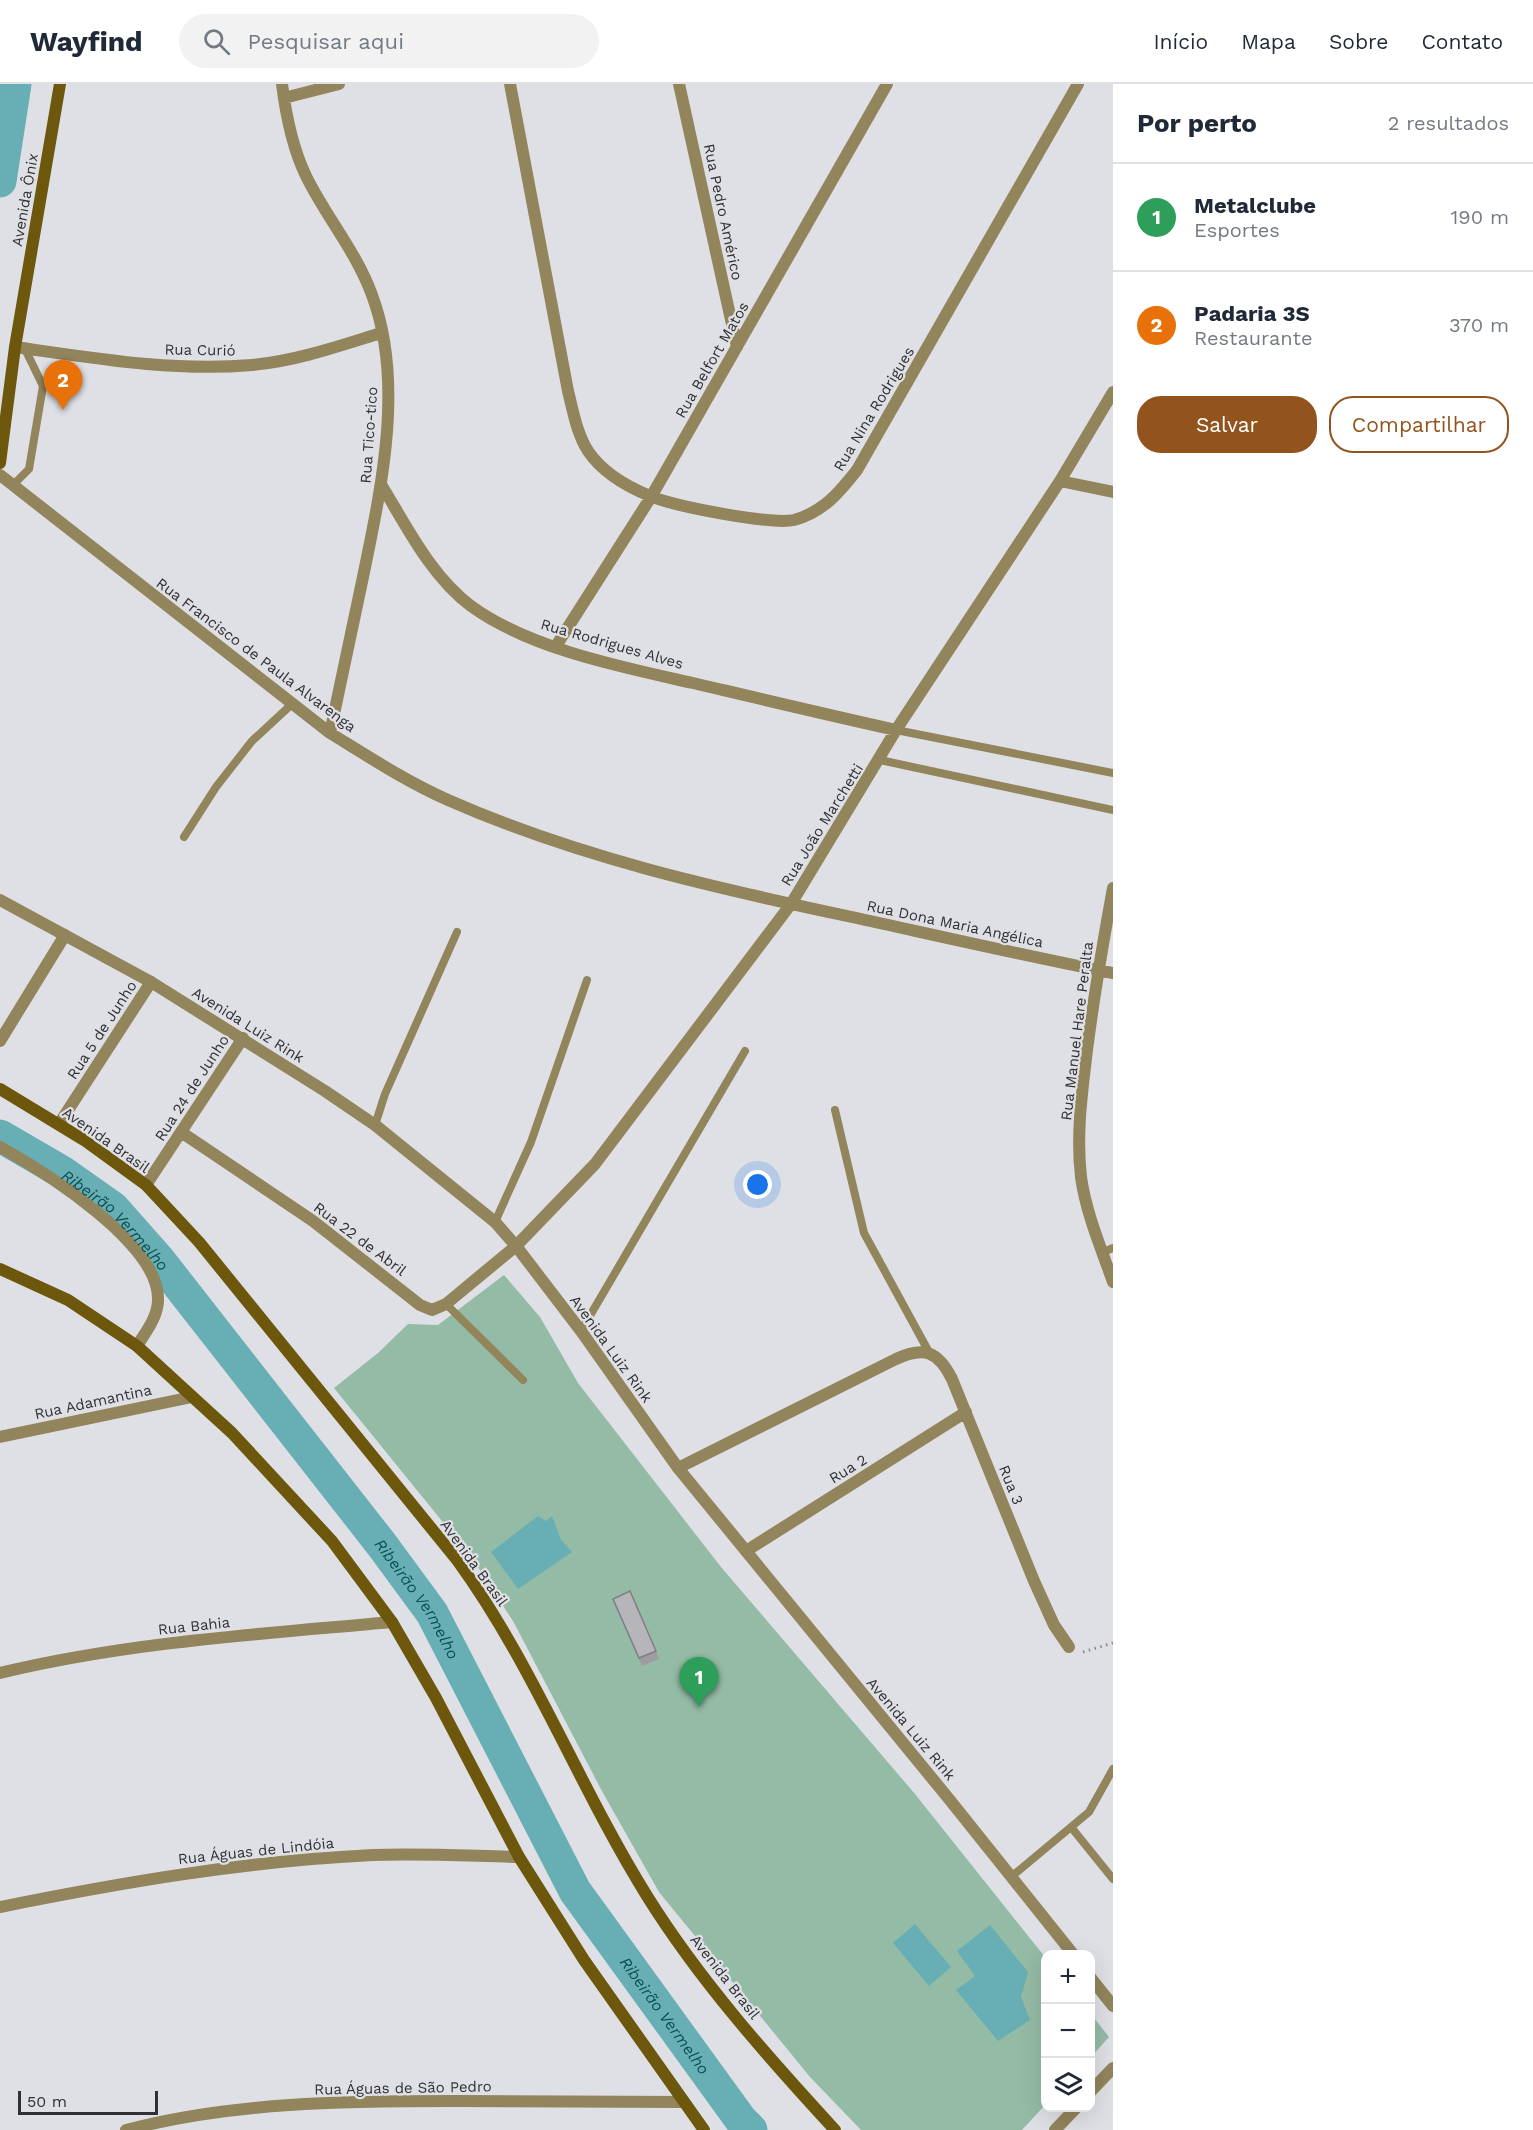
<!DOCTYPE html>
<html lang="pt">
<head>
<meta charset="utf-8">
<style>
  body { margin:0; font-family:"Work Sans",sans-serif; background:#f2f2f3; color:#1f2937 }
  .controls { position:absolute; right:18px; bottom:18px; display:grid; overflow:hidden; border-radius:12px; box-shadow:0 6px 24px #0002 }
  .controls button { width:54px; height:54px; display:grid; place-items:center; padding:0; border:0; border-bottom:2px solid #e0e1e3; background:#fff; color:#1f2937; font:30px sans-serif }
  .scale { position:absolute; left:18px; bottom:15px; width:140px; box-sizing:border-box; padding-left:6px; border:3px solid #313133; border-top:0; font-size:16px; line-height:21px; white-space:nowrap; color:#313133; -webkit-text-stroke:4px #dfe0e5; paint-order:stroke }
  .you { position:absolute; left:758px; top:1101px; width:21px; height:21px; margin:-15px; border:4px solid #fff; border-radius:50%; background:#1a73e8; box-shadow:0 0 0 9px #1a73e833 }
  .badge { display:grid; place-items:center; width:39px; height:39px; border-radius:50%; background:#93531d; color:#fff; font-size:20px; font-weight:700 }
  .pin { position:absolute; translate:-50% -50px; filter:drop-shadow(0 2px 3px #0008) }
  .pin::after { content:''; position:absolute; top:32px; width:21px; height:18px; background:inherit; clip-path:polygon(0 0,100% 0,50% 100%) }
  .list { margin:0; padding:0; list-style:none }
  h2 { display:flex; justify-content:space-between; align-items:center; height:78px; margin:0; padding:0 24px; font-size:26px }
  h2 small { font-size:20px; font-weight:400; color:#747a83 }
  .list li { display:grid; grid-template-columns:39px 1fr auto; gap:18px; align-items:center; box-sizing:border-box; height:108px; padding:0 24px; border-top:2px solid #e0e1e3 }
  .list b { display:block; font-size:22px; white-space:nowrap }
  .list p { margin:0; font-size:20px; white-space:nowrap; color:#747a83 }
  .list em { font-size:20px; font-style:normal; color:#747a83 }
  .actions { display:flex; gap:12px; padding:18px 24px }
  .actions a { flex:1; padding:14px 0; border:2px solid #93531d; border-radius:24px; text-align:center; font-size:21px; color:#93531d }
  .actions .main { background:#93531d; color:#fff }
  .icon { flex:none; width:33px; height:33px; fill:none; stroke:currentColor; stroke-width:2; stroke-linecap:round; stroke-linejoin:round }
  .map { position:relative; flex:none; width:1113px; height:2046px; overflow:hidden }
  header { display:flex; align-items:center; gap:36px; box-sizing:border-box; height:84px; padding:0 30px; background:#fff; border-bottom:2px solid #e0e1e3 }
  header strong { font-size:28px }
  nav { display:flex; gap:33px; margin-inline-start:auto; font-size:21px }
  .search { width:420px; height:54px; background:#f2f2f3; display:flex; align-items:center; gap:15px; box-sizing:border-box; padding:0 21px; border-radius:33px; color:#747a83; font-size:22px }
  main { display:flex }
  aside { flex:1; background:#fff }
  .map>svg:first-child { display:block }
</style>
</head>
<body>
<header>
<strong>Wayfind</strong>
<div class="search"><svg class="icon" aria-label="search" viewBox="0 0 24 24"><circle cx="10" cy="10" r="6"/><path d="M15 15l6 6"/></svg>Pesquisar aqui</div>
<nav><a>Início</a><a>Mapa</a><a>Sobre</a><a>Contato</a></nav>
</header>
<main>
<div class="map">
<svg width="1113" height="2046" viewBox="0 0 1113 2046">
  <rect width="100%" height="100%" fill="#dfe0e5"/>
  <path fill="#94bba6" d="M504,1191L540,1233L578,1299L721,1483L915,1710L1045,1873V2021L1022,2046H861L810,1993L659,1808L603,1709L513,1537L472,1474L334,1304L378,1269L408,1240L438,1241Z
    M1091,1930L1109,1953L1091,1973H1090Z"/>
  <path fill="#67afb4" d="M538,1432L546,1437L552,1432L561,1456L572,1468L518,1505L491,1468Z
    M915,1840L951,1883L929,1902L893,1859Z
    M990,1841L1028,1888L1021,1913L1030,1936L998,1957L956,1906L975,1892L957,1867Z"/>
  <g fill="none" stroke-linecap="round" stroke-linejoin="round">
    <g stroke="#67afb4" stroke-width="33">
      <path d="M0,97L15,0"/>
      <path id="s1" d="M0,1052L62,1088L113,1124L159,1176L382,1461L432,1529L575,1807L741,2036L751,2046"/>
    </g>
    <path stroke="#88898c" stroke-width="3" stroke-dasharray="1.5 4.5" stroke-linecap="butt" d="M1083,1568L1113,1559"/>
    <path stroke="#92845b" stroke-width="8" d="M13,401L29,385L43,302L25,265
      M896,646L1113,689
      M880,676L1113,726
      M184,753L216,703L252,657L292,620
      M835,1026L864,1149L930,1270
      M375,1041L385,1010L457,848
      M495,1138L531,1058L587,896
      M1103,1168L1113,1164
      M446,1220L523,1296
      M581,1247L745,967
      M1071,1743L1113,1795
      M1011,1793L1089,1728L1113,1685"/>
    <path stroke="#92845b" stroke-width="12" d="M282,0C286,32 292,63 306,92C326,133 356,167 372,211C405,299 381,405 363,493C352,545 341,597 330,649
      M510,0L568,307C573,327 577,350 588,367C602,388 628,403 650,412C674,422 770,441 794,436C823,428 839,409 857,386L1078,0
      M679,0L737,263
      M284,14L339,0
      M15,263C93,274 173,288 252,281C296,277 339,262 381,249
      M0,391L330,649C369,673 407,698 448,716C577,773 715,804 852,833C939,852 1026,872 1113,889
      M1060,397L1113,408
      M382,402C407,443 431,492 471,522C530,565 622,583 693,599C761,615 828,631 896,646
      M556,562L651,413L887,0
      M1113,804C1103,858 1094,912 1087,966C1082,1008 1076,1051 1081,1093C1086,1129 1101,1164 1113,1198
      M0,957L65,851
      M59,1040L151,898
      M181,1048L313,1137L420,1221L432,1226L446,1220L516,1162L595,1080L791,820L896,646L1060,397L1113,308
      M0,1063C45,1088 160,1160 158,1216C158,1233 145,1249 137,1262
      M146,1101L243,954
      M0,1353L192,1313
      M678,1384L896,1275C924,1262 938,1267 952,1295L1034,1497L1054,1541L1069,1563
      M746,1467L966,1328
      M0,1589C128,1558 261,1550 392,1538
      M0,1823C124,1798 247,1777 373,1771C422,1769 471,1772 519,1773"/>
    <path stroke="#92845b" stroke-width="12" d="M0,816L151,898L325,1007L375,1041L495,1138L516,1162L581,1247L678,1384L949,1715L1073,1870
      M1090,1893L1113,1922
      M1090,2008L1113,1984
      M126,2046C233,2018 345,2017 455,2017C531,2017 607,2017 683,2018
      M1055,2046L1076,2024"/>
    <path stroke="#6d570c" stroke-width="12" d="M0,379L15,263L60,0
      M0,1005L84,1056L146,1101L199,1158L457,1476C533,1580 579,1703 647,1812C700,1897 768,1973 835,2046
      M0,1185L68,1216L137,1262L232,1349L332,1457L392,1538L436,1614L519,1773L584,1876L704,2046"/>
  </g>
  <path fill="#9d9ca0" d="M613,1515L656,1567L659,1575L642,1582Z"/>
  <path fill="#b6b5ba" stroke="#7f7f82" stroke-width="1.5" d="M630,1507L656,1567L639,1574L613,1515Z"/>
  <g text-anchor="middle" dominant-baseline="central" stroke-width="4.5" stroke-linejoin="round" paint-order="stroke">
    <g font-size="15" fill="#313133" stroke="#dfe0e5">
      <text transform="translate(25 116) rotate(-80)">Avenida Ônix</text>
      <text transform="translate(723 128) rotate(78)">Rua Pedro Américo</text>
      <text transform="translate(200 266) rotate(1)">Rua Curió</text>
      <text transform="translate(712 276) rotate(-60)">Rua Belfort Matos</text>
      <text transform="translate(874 325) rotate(-59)">Rua Nina Rodrigues</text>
      <text transform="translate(369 351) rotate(-86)">Rua Tico-tico</text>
      <text transform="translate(612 560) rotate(16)">Rua Rodrigues Alves</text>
      <text transform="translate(256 571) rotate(37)">Rua Francisco de Paula Alvarenga</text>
      <text transform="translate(822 741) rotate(-58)">Rua João Marchetti</text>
      <text transform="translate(955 840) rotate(12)">Rua Dona Maria Angélica</text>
      <text transform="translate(248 941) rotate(32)">Avenida Luiz Rink</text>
      <text transform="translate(102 946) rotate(-57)">Rua 5 de Junho</text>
      <text transform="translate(1077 947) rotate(-83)">Rua Manuel Hare Peralta</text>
      <text transform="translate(192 1004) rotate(-57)">Rua 24 de Junho</text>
      <text transform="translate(106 1056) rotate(35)">Avenida Brasil</text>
      <text transform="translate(360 1155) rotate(37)">Rua 22 de Abril</text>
      <text transform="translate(611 1265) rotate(54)">Avenida Luiz Rink</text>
      <text transform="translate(93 1318) rotate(-12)">Rua Adamantina</text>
      <text transform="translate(848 1385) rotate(-32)">Rua 2</text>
      <text transform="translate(1011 1401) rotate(68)">Rua 3</text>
      <text transform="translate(474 1479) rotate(54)">Avenida Brasil</text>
      <text transform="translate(194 1542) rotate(-6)">Rua Bahia</text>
      <text transform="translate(911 1645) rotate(50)">Avenida Luiz Rink</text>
      <text transform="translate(256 1767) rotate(-6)">Rua Águas de Lindóia</text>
      <text transform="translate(725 1893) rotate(52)">Avenida Brasil</text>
      <text transform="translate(403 2004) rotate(-1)">Rua Águas de São Pedro</text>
    </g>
    <g font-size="16" font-style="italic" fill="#0c4f52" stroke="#dfe0e5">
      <text stroke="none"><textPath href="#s1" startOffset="144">Ribeirão Vermelho</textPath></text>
      <text stroke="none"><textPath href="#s1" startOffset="630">Ribeirão Vermelho</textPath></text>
      <text stroke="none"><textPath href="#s1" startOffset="1116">Ribeirão Vermelho</textPath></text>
    </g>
  </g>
</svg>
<div class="controls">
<button>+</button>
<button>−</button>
<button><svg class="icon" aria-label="layers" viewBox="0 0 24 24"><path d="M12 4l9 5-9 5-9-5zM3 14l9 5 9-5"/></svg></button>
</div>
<div class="scale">50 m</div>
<div class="you"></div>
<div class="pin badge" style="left:699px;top:1623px;background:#2e9e5b">1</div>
<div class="pin badge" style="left:63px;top:326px;background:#e8710a">2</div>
</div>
<aside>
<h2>Por perto<small>2 resultados</small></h2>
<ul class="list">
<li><span class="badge" style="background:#2e9e5b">1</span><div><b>Metalclube</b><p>Esportes</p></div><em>190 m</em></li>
<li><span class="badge" style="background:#e8710a">2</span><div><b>Padaria 3S</b><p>Restaurante</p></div><em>370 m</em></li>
</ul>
<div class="actions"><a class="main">Salvar</a><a>Compartilhar</a></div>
</aside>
</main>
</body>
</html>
